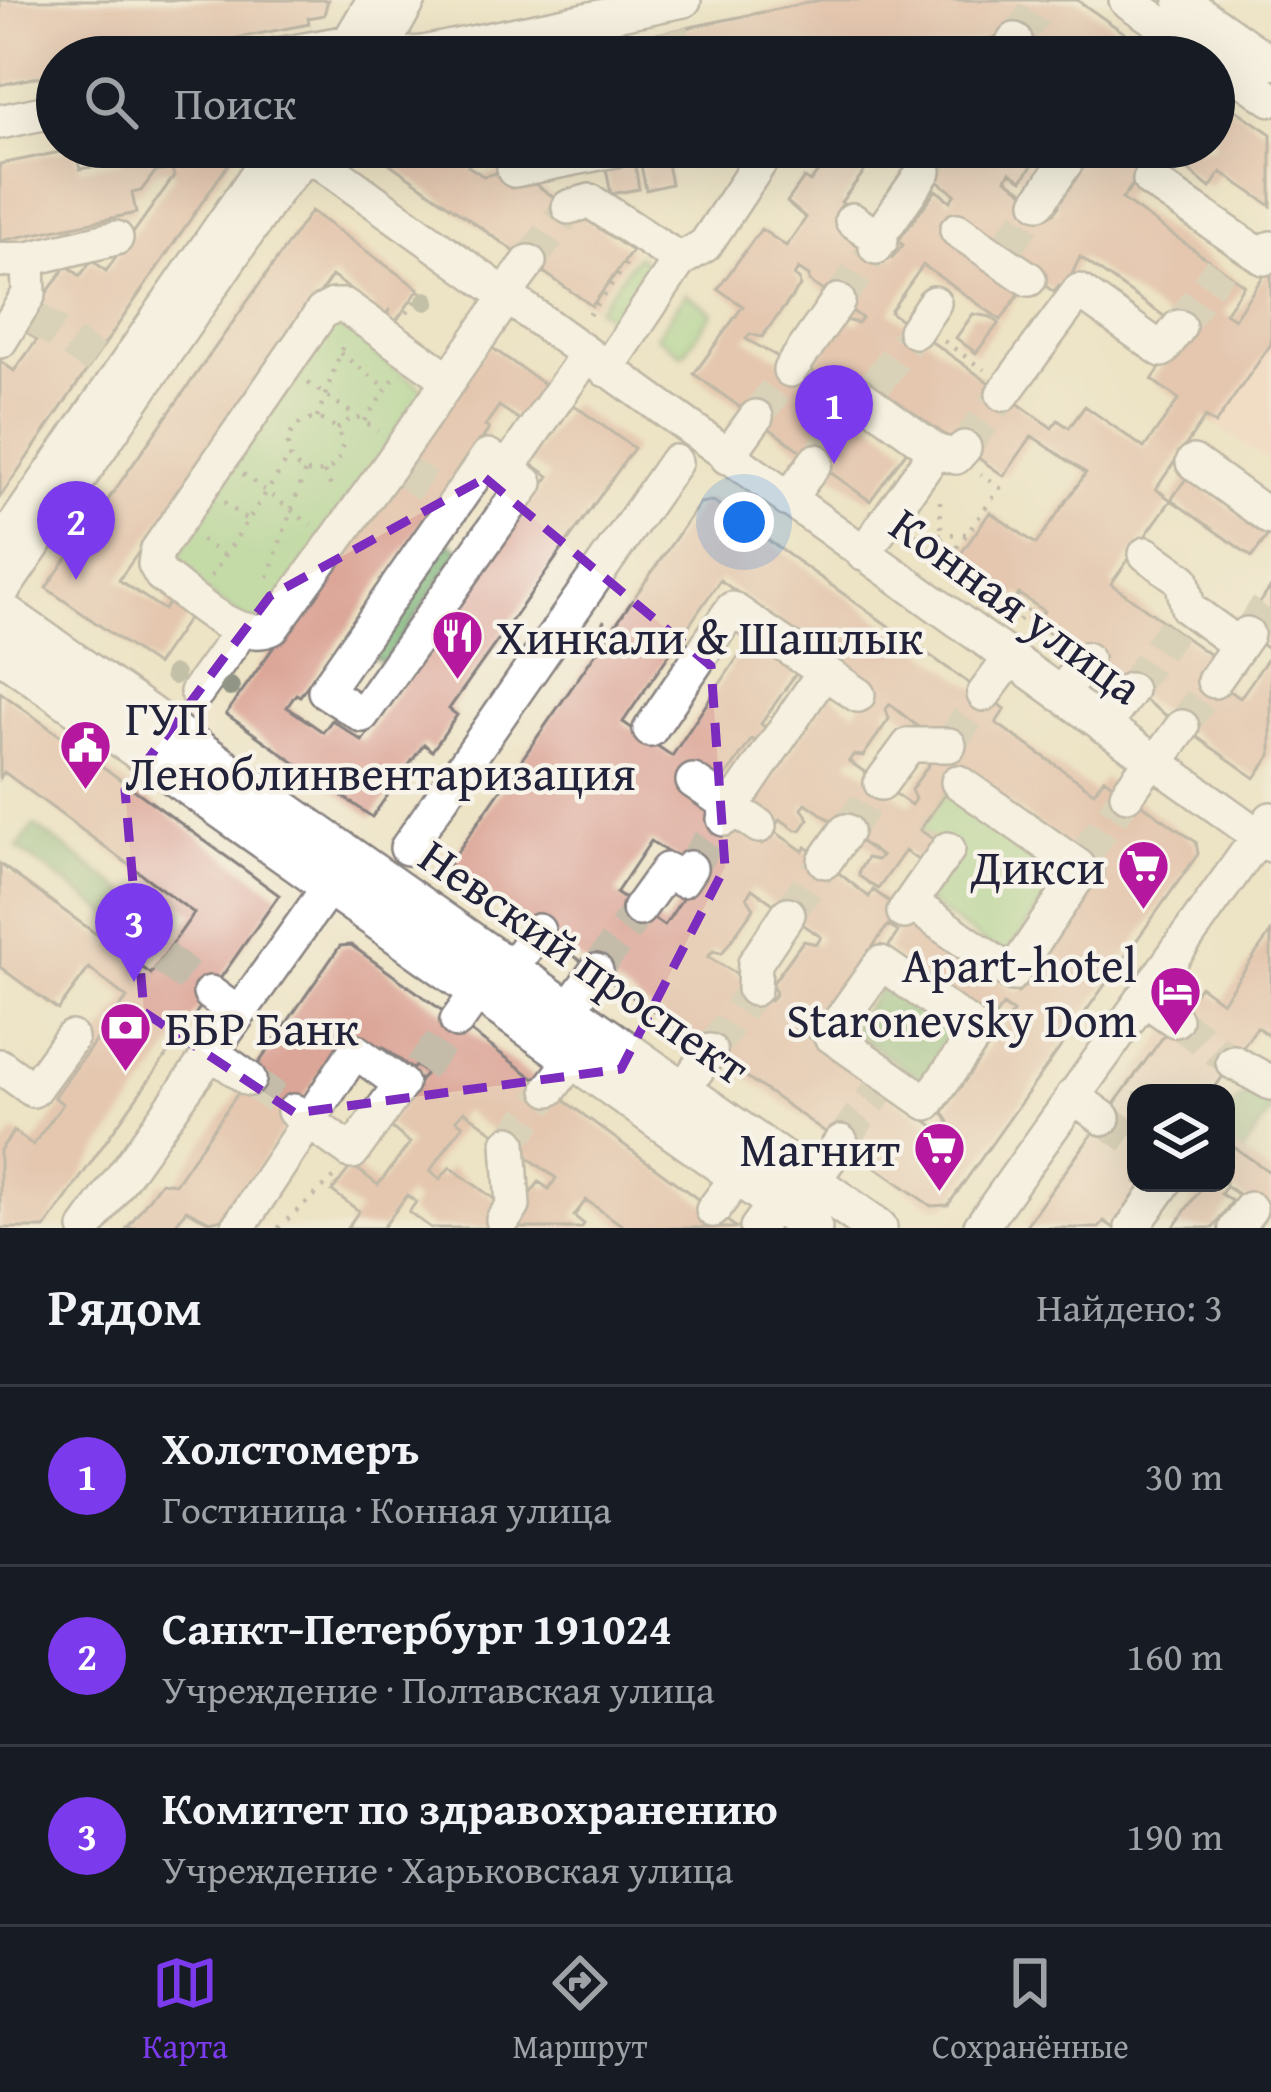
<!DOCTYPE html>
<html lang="ru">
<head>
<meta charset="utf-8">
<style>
  body { margin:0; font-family:"Gentium Book Plus",serif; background:#20242c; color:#f1f3f6 }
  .controls { position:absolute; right:36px; bottom:36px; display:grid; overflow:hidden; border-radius:24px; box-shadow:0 12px 48px #0002 }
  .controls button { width:108px; height:108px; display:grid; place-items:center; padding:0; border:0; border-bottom:3px solid #363941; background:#171b24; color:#f1f3f6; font:60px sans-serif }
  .you { position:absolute; left:744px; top:522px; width:42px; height:42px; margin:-30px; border:9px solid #fff; border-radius:50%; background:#1a73e8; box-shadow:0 0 0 18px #1a73e833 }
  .badge { display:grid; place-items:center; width:78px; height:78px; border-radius:50%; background:#7c3aed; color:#fff; font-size:39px; font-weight:700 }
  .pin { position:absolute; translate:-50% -99px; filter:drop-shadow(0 3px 6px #0008) }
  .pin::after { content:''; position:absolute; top:63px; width:42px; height:36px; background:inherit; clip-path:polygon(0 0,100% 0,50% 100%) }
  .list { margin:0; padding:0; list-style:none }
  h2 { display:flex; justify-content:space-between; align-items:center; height:156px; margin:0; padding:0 48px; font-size:51px }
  h2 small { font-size:39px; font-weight:400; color:#9ea1a6 }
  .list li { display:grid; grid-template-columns:78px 1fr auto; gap:36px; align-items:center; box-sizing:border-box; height:180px; padding:0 48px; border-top:3px solid #363941 }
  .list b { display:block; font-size:45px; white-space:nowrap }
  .list p { margin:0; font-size:39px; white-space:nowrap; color:#9ea1a6 }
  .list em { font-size:39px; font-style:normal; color:#9ea1a6 }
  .icon { flex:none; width:66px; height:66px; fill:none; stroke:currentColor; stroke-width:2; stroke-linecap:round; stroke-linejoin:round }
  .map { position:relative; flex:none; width:1271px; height:1228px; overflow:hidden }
  .search { position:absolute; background:#171b24; box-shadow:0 12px 48px #0002; left:36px; right:36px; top:36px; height:132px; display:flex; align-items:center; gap:30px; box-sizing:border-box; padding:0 42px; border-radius:66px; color:#9ea1a6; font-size:45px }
  .sheet { height:696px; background:#171b24 }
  nav { display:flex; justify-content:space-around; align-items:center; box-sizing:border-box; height:168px; border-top:3px solid #363941; background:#171b24; font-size:33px; color:#9ea1a6 }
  nav a { display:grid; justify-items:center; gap:6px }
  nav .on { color:#7c3aed }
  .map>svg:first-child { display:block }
</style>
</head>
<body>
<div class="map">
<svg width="1271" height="1228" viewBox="0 0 1271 1228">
  <rect width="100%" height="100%" fill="#f7f3e8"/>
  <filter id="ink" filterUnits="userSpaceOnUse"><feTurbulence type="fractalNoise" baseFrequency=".00833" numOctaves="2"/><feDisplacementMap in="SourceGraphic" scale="24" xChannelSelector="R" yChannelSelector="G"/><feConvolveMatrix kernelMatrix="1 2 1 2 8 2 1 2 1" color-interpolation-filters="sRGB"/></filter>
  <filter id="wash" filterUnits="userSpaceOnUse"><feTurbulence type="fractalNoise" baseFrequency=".004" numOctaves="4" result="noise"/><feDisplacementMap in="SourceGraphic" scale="48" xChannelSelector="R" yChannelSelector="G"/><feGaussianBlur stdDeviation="2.7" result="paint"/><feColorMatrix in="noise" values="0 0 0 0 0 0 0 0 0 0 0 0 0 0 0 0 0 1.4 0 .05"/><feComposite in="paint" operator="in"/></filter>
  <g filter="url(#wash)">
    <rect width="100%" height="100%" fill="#ede3c5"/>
    <path fill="#f6d2c4" d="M1271,265V463L1179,399Z"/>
    <path fill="#93cf84" stroke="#5a7860" stroke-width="3" d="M637,255L654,271L623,328L597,309Z
      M686,294L713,312L683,355L656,336Z
      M337,316L380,345L375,354L421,387L424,393L269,615L252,624L168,567L171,549Z
      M950,787L1066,870L1005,957L925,901L956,856L920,830Z"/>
    <path fill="#76b272" stroke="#4c6a56" stroke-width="3" d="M448,542L460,550L386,661L377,660L371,653Z
      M34,825L167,922L150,945L17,848Z
      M885,981L960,1033L925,1083L850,1030Z
      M1248,1094L1271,1102V1111L1242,1153L1226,1152C1226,1128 1222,1105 1248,1094Z"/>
    <g id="blocks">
      <path fill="#dba597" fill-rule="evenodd" d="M0,0H328L324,15L308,18L309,24L140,57H57V73L0,85Z
        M821,0H1077L1159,57H1038L1008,35L919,52V57H546Z
        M1214,95L1271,134V206L1221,172L1210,188L1160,147H1214Z
        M121,147H240L0,497V361L14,371L37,340L22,328L67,265L80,276L92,260L106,271L174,176L172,169L155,172L141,191L132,193L136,213L0,241V164L75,149L80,169L124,161Z
        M366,147H532L472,160L468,166L483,176L507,171L511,188L535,184L632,251L592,306Z
        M837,147H873L879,152L841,202L848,208L839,221L892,258L903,245L898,241L936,190L950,201L955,194L890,147H1045L1022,180L1010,172L1006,179L1054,213L1059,206L1048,198L1083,147H1144L1141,150L1152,158L1122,199L1244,285L1225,313L1234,319L1271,265V344L1215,424L1205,417L1156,489L1171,500L1111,584L1220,662L1209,678L1240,698L1271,654V755L1255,778L1035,623L1044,611L1019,594L1010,606L953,565L990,512L1036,544L1086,473L1032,436L1004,476L849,368L831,393L908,449L870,501L694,374L743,306L718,289L761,229L786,246L806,218L787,202L804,178L810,182ZM1080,257L1185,331L1152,380L1179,399L1144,448L1085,406L1069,428L1058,420L1052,428L890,312L923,265L1001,320L1031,276L1054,292L1059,285L1065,289ZM798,269L809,276V281L862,318L858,323L844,320L811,368L821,382L817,389L784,366L787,362L746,339L750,334L762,337L800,286L799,279L794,276Z
        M666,159L671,184L646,190L641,165Z
        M635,164L639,189L611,194L606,169Z
        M311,211L419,289L391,328L382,321L390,309L380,320L371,313L375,307L332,276L119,580L164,610L176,593L196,607L156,665L46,588Z
        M973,314L991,317L999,323L976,353L956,338Z
        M488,345L548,387L523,422L499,406L485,426L489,429L300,696L296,694L287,707L323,732L332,720L362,741L549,476L529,462L571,403L634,448L449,709L457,715L432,751L424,744L372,817L226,714Z
        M1187,477L1268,535L1252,557L1171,500Z
        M713,501L1005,709L996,723L1094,792L1104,778L1196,842L1198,854L948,1205L931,1206L447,867L700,503ZM720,580L871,688L855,712L830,694L768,784L762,779L751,808L776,825L780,819L796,830H801L809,819L802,809L806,803L881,856L877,860L867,858L859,871V876L878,889L905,851L925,865L940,844L920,830L962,770L1093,863L1104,866V875L1096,878L1018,993L873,890L869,897L806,847L803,851L771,829L761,844L713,811L719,786L752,739L760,744L769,730L761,724L797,672L749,640L672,756L623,722ZM890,704L928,735L937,753L911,790L915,799L911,805L849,761L853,755L863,756L889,719L886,709ZM651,841L699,874L664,926L616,893ZM752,889L821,937L817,944L803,941L772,984L776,993L770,1001L748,985L751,982L708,957L713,951L722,953L754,908L747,897ZM888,925L898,932L889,946V953L989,1024L1003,1005L1013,1012L943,1112L949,1122L942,1132L799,1030L804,1022L817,1025Z
        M1271,587V651L1241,630Z
        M0,692L279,895L45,1228H0V1150L14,1131L33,1145L63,1104L54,1097L127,998L89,968L58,1010L0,967V864L151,974L194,913L4,772L0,778Z
        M1271,932V1037L1257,1027L1211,1093H1136V1183H1146L1114,1228L1104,1221L1099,1228H1024L1200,986L1222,1002Z
        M351,945L421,995L737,1228H626L586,1200L574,1216L584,1224L581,1228H431L409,1212L416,1202L407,1195L383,1228H347L359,1211L332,1191L352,1165L378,1185L410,1143L387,1124L426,1073L416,1066L412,1069L383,1047L376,1057L363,1041L340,1025L334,1034L341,1040L252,1178L236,1210L231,1206L222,1219L210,1222L186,1210L173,1228H127L161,1182L175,1184L340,946ZM464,1111L556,1178L549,1189L539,1182L508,1223L504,1206L450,1167L440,1179L430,1171L463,1125L456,1120Z
        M1231,1145L1271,1173V1217L1226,1186L1221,1194L1232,1201L1213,1228H1173L1205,1183H1226V1152Z"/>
    </g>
  </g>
  <g filter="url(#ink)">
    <use href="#blocks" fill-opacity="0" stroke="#888280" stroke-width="3"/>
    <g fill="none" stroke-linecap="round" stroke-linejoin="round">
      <path stroke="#c4bca9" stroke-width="33" stroke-dasharray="33 16" stroke-linecap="butt" d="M672,30L678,57
        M1015,40L1044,0
        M1145,57L1150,50
        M924,171L941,147
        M1006,248L1039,202
        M529,262L569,207
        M838,301L876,247
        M31,315L95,359
        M1179,327L1220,268
        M875,385L915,331
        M756,417L790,370
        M964,448L1003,394
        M816,461L853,409
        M400,468L442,496
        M1247,634L1271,601
        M1130,690L1173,629
        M1182,727L1214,681
        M949,745L984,694
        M846,831L881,783
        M1084,856L1127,794
        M690,868L724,819
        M788,914L825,861
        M162,957L210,993
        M596,971L639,909
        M1175,1020L1233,1062
        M710,1051L754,989
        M420,1069L457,1021
        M249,1079L294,1111
        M1103,1118L1136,1142
        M841,1142L880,1088
        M509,1143L550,1089"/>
      <defs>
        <path id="minor" d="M1126,0L1211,57
          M1181,0L1271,63
          M266,57L349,42
          M340,57L374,0
          M377,57L409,0
          M383,57L423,53L684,0
          M1004,57L1015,40
          M1214,59L1271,99
          M0,122L57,110
          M299,147L1271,845
          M514,170L629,147
          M1150,180L1264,258L1271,248
          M1039,202L1076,147
          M569,207L590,201L680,260
          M852,220L881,240L876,247
          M887,224L924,171
          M957,230L1029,279
          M0,260L28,259L116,238
          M504,296L529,262
          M915,331L934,303
          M0,341L29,294L28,259
          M606,370L680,260L705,245L770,147
          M790,370L838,301
          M450,380L345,306H333L322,312L157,551L155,564L161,575C190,595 235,644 272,628L392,462C430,407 468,353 506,298
          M847,386L936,451L956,457L964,448
          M1003,394L1079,291L1162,350L1179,327
          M488,456L526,483L362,715L325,691Z
          M727,457L756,417
          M1193,462L1271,518
          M507,469L586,356
          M788,500L816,461
          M0,547L258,173L280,147
          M863,554L936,451
          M1146,554L1182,580L1188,608L1239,645
          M0,594L279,187L315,147
          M1214,681L1247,634
          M197,692L241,631
          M984,694L1010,659
          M1061,695L1086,659
          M1104,726L1130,690
          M650,730L732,609L858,695
          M1156,763L1182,727
          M693,781L759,826
          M881,783L909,745H949
          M1127,794L1152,760
          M724,819L824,672
          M407,848L675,462
          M825,861L846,831
          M911,903L1012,974L1077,878L1078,866L958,782
          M639,909L667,870L682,880L690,868
          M904,912L948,849
          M881,963L978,1031L927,1103L830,1035Z
          M510,970L538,931
          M754,989L755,963L788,914
          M210,993L238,1014
          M1143,998L1175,1020
          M568,1010L596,971
          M457,1021L480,989
          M211,1052L249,1079
          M1233,1062L1271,1083
          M0,1066L33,1090L71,1038
          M550,1089L574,1057
          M682,1091L710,1051
          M1073,1096L1103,1118
          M812,1182L841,1142
          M713,1210L739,1175
          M503,1220L513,1206L509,1143
          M86,1228L331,884
          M238,1228L355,1051L401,1084L352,1152L294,1111
          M757,1228L776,1202
          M980,1228L1271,819
          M1132,1228L1164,1183
          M1236,1228L1250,1209"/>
        <path id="major" d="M0,611L877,1228
          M0,651L812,1228"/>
      </defs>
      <use href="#minor" stroke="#888280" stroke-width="38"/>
      <use href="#major" stroke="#888280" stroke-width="44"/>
      <path stroke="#888280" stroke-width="4.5" stroke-dasharray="3 9" stroke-linecap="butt" d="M407,313L428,284
        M589,315L628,262
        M944,341L984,370
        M340,353L387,388
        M308,383L378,431
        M317,418L343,345
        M288 446a27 27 0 1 1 54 0a27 27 0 1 1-54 0Z
        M364,421L395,377
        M337,429L356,415
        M324,472L334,493
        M243,474L311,525
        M940,501L943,567
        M224,502L248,521
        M915,535L968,534
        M201,540L225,556
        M943,567L1000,488L981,474
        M211,577L290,456
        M268,577L305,471
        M602,621L613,629
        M1019,621L1032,603
        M278,1228L336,1176"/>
      <use href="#minor" stroke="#fff" stroke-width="33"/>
      <use href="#major" stroke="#fff" stroke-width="39"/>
    </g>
    <g fill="#909585">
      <circle cx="426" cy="301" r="10"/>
      <circle cx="174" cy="675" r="10"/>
      <circle cx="230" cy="687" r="10"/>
    </g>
  </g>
  <path d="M0 0H1271V1228H0ZM485,478L711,666L725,867L621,1069L295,1113L144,1012L125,790L270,596Z" fill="#ede3c5" fill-opacity=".55" fill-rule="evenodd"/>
  <path fill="none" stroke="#7b2cbf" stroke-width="9" stroke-dasharray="24 15" stroke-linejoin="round" d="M485,478L711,666L725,867L621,1069L295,1113L144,1012L125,790L270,596Z"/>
  <defs>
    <symbol id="restaurant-pin" viewBox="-11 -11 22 30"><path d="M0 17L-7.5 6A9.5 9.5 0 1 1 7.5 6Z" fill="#b5179e" stroke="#f7f3e8"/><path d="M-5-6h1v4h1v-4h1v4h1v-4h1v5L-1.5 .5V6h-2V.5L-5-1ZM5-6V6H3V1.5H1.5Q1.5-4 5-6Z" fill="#fff"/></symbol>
    <symbol id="civic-pin" viewBox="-11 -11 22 30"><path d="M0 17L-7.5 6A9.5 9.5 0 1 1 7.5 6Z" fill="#b5179e" stroke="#f7f3e8"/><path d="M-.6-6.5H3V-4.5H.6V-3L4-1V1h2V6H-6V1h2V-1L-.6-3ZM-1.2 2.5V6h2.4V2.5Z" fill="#fff"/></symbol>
    <symbol id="supermarket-pin" viewBox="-11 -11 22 30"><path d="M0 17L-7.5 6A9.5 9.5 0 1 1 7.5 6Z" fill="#b5179e" stroke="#f7f3e8"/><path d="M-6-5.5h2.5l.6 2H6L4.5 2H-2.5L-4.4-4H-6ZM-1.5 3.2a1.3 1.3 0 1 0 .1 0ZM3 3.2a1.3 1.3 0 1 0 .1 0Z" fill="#fff"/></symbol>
    <symbol id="hotel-pin" viewBox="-11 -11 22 30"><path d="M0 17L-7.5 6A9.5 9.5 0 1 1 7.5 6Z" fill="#b5179e" stroke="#f7f3e8"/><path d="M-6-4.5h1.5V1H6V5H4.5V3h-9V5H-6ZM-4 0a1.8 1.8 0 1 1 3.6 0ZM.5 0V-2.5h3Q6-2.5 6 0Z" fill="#fff"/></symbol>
    <symbol id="bank-pin" viewBox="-11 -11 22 30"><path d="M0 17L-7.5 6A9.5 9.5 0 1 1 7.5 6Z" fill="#b5179e" stroke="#f7f3e8"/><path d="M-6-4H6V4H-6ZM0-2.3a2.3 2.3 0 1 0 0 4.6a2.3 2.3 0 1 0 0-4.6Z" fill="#fff"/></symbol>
  </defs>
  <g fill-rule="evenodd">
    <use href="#restaurant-pin" x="428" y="606" width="59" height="81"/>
    <use href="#civic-pin" x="56" y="716" width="59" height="81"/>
    <use href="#supermarket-pin" x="1114" y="836" width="59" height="81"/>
    <use href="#hotel-pin" x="1146" y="962" width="59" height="81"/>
    <use href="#bank-pin" x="96" y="998" width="59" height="81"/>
    <use href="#supermarket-pin" x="910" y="1118" width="59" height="81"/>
  </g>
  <g text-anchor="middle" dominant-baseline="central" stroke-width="9" stroke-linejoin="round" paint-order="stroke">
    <g font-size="48" fill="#22223b" stroke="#f7f3e8">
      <text transform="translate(1017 605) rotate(36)">Конная улица</text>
      <text transform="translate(585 961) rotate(35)">Невский проспект</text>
    </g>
    <g font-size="48" fill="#22223b" stroke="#f7f3e8" text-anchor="start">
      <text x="496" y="636">Хинкали &amp; Шашлык</text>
      <text x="125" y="717">ГУП<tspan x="125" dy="55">Леноблинвентаризация</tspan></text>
      <text x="1105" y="866" text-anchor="end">Дикси</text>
      <text x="1137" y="964" text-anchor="end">Apart-hotel<tspan x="1137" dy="55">Staronevsky Dom</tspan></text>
      <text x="165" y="1027">ББР Банк</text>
      <text x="900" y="1148" text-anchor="end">Магнит</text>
    </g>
  </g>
</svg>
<div class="controls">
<button><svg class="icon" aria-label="layers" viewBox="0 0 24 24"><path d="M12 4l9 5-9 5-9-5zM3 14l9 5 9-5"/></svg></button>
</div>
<div class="you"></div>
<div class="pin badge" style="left:834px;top:464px">1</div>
<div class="pin badge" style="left:76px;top:580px">2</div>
<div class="pin badge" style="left:134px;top:982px">3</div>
<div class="search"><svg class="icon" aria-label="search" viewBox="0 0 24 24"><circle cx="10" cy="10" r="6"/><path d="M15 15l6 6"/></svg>Поиск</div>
</div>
<section class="sheet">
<h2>Рядом<small>Найдено: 3</small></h2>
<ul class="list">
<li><span class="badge">1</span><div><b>Холстомеръ</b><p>Гостиница · Конная улица</p></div><em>30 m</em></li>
<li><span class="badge">2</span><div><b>Санкт-Петербург 191024</b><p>Учреждение · Полтавская улица</p></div><em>160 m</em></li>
<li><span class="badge">3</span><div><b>Комитет по здравохранению</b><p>Учреждение · Харьковская улица</p></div><em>190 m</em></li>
</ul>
</section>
<nav>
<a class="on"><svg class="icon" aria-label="map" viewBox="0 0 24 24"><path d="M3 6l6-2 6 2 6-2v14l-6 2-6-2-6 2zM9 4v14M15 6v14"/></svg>Карта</a>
<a><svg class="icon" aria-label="directions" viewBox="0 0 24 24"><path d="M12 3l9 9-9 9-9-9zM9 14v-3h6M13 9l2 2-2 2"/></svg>Маршрут</a>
<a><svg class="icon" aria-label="saved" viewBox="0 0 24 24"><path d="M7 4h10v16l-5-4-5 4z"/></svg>Сохранённые</a>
</nav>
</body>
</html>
